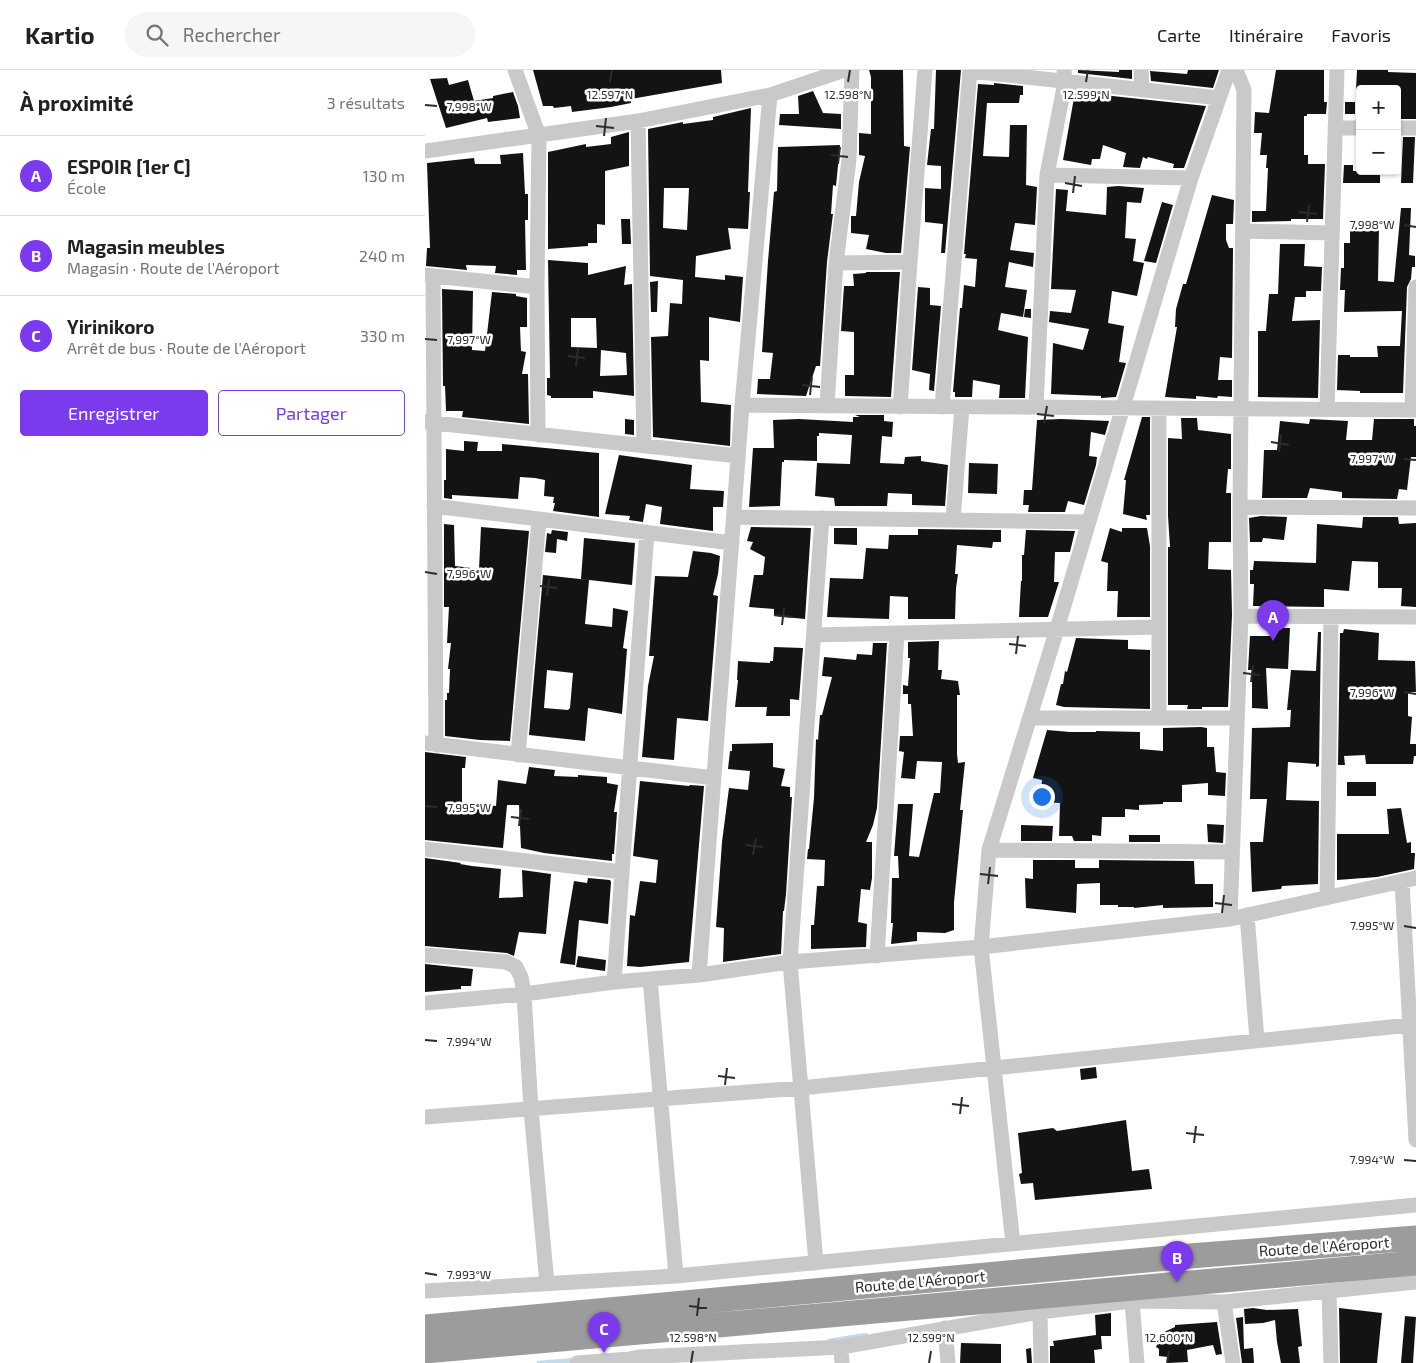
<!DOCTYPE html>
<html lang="fr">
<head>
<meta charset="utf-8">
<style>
  body { margin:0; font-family:"Exo 2",sans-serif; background:#f6f6f6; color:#202124 }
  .controls { position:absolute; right:15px; top:15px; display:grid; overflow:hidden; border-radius:5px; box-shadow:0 1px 4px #0004 }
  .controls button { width:45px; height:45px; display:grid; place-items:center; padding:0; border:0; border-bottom:1px solid #e0e0e0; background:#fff; color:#202124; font:25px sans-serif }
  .you { position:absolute; left:616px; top:726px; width:18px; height:18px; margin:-12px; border:4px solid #fff; border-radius:50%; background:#1a73e8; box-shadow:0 0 0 8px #1a73e833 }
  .badge { display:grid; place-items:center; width:32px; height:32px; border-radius:50%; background:#7c3aed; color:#fff; font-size:16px; font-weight:700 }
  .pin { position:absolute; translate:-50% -41px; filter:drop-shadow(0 1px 2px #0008) }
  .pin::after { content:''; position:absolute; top:26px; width:18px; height:15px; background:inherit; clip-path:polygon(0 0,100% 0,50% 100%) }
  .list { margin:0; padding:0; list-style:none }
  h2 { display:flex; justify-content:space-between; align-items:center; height:65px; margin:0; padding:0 20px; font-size:21px }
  h2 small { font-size:16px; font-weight:400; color:#757577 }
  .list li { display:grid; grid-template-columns:32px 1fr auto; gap:15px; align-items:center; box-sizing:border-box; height:80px; padding:0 20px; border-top:1px solid #e0e0e0 }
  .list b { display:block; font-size:19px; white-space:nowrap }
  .list p { margin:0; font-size:16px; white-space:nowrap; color:#757577 }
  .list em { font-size:16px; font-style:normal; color:#757577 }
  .actions { display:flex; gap:10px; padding:15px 20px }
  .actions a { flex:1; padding:11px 0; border:1px solid #7c3aed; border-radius:5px; text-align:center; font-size:18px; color:#7c3aed }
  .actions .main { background:#7c3aed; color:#fff }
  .icon { flex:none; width:28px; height:28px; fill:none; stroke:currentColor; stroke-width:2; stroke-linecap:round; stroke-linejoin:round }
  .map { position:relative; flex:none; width:991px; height:1293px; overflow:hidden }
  header { display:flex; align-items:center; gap:30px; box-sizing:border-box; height:70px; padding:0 25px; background:#fff; border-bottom:1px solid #e0e0e0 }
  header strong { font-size:24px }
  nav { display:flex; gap:28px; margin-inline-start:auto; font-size:18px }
  .search { width:350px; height:45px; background:#f6f6f6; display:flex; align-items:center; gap:12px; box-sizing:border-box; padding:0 18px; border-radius:28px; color:#757577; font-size:19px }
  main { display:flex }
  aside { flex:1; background:#fff }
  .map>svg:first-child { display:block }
</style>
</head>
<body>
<header>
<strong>Kartio</strong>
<div class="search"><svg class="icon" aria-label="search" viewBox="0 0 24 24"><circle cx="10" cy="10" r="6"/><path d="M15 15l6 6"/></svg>Rechercher</div>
<nav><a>Carte</a><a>Itinéraire</a><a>Favoris</a></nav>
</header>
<main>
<aside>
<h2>À proximité<small>3 résultats</small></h2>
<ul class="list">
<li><span class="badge">A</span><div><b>ESPOIR [1er C]</b><p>École</p></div><em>130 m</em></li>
<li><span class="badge">B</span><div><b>Magasin meubles</b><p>Magasin · Route de l'Aéroport</p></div><em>240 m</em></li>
<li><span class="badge">C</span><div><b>Yirinikoro</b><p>Arrêt de bus · Route de l'Aéroport</p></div><em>330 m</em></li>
</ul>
<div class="actions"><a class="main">Enregistrer</a><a>Partager</a></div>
</aside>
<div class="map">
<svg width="991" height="1293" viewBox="0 0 991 1293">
  <rect width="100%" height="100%" fill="#fff"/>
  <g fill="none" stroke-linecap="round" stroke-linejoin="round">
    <path stroke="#c7dae7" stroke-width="4.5" d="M404,1271L441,1265
      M114,1293L150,1290"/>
  </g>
  <path fill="#131313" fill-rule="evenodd" d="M108,0H296L297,13L206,29V33L186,37L147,42L146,36L129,38L128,36H118Z
    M444,0H478L479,76L485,77L476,183H461L441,179L444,165L426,163V146H431L434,112L440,86L434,85V63L446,64V7Z
    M511,0H536L520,183H516L518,154L500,152V118L516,119V96L502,95L506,59H509Z
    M653,0L694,2V0H707V9L653,3Z
    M763,0H794L788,18L726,11L725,1L762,4Z
    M851,0H899V32H902L901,44H882V46H879V85H883V94H900L898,149H866V151L827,152V141H841L843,98H841L842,85H835L837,63H829L830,42L844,43Z
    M932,0H963V2L991,3V49H972V19H931Z
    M22,8L24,15L43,10L49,31L68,28V26L88,22L93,36L95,48L63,52L62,48L21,58L5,9Z
    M569,13L598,16V25H595L594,33H562L558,86L584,87L585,55H602L601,115L612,117L610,155L590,153L585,180L609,183L608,197L584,192L580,217L602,220L598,247L576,243L573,260L603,267L600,328H574L575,315L548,310L547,327H530V322H528L535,238H537L539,215L550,217L552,189L540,188L541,184H539L553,14L569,15Z
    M388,21L398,43L416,44V59L354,55L355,44H374L373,26Z
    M650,22L781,36L759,98H748L749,94L723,87L722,89L718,87L715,98L698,97L701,83L678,75L675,89H667L666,95L638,90Z
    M920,32H930V44H920Z
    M326,38L323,122H325L323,159L303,158L306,179L271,186L270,207L300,210V205L318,207L315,252L284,247V291L275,290L276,332L306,335L305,376L228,367L226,267L243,266L245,233L257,234L258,210L225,206L223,59L258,52V54L288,50V47ZM239,118H264L262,160L238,158Z
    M204,62V96L180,101V155L172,154V173H163V176L123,179V82L161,74V77L186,74V67Z
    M978,67H990L988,113H976Z
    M415,75L411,116L408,115L406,144H408L402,192L395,296H391L381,326L332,324L333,309H345L348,283L337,282L343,191L349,122L352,121L353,77Z
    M98,83L100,124H103V150H100L101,200H92V205L70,203L71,196L41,195L42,200L1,196L2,178H5L2,93L49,88L50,94H76L75,85Z
    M919,95H928V101H955V113H918Z
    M693,116L719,118L716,133L702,132L700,168L711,169L708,191L719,193L712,226L687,221L683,253L699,256L694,292L701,293L691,327L676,328V326L626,324L628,273L658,280L664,259L624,252L625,241L646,243L651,220L626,219L631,119L643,120L641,141L681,145L682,117Z
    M787,125L809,130L808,154H801V170L804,178H808L807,288L795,287L793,310H807V327L793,326L792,328L771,326V329L740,327L752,257H750L751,239L758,214H761Z
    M737,132L748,135L731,193L719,191Z
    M976,138H986L984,185L990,186V197H987L986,209L982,217L978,323H935V321L912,320L913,285H925V287H953L952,276H975L977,241L919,242L920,220H915L916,198H919V173H925V157L954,158L953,211L969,212Z
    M196,149H205L206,174H197Z
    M855,174H880L879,196L897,197L896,221H881V227H870L867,251L895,250L893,328L833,327V261H841L844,224H853Z
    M123,190L163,193V205L201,196L199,215L207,214L209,326L168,321V328H126V326L122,325V308H125ZM146,248H171L172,278L146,277ZM176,280L201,283L202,305L175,306Z
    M441,202H475L466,327L420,326V305H429V262L416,261L419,216H429L428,204L441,203Z
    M233,211L232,242H226L225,212Z
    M493,217L505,218V235L516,236L509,321L504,320L505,304L487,300Z
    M17,219L48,221L47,280L60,281L67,222L91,224V226L102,228V257H95L96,281L101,282L97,304H103L104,354L37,347L38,341H21L20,316H18Z
    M600,239H606V248L599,247Z
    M430,345H459V351L468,352L467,367L457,366L455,393L479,394L480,387L496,386V391L523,395L520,436L487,435V424L463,423L462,436H410L409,428L390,426L392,393L425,394L427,365L394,363V366H392V391L359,390V392H357L355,436L324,437L328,378H349L348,350L374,349L428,352V347H435Z
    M717,347H725V445H721L722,450L698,444L701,410H699Z
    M756,348H772L773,360L806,364V399H803L801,423H806V472H784L783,499L806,500L807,545L803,637H777V639H762L763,635H743V477H745L743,446V368L757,369Z
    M200,349L209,350V365L200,364Z
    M636,349L684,351L680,365L666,362L664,386L672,387L671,395L659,435L643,431L640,442H603L604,435H598L599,420H607L612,350Z
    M885,349L923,351L921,370H947L949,349H989V356H991V387H986L982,420L974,419L972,429L917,428V422L885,418L882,428H837L839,380H852L855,351L884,354Z
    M39,371L53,372L52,381H77V374L174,383V447L128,441L130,433H128L129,427L119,426L120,410L110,408L95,407L93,429L27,425V429L19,428V410H21V379L39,381Z
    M194,385L267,395L265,419L299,421L298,437H288V461L235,454L237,437L221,434L218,452L204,450L205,446L180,444Z
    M544,393L573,394L572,424L543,423Z
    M836,446L862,447L859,470L838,468L837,472H825L824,448Z
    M938,447H973L974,454L991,453V537L976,536L977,518H953V492L927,491L924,521L899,519V537L828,536L829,514H825V500H828L829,491L891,493L892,454L937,458Z
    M19,454L29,455L30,496L54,499L56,457L104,461L85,671L55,670L20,666V630H22V623H24L25,599H23L26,573H22L24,537H19Z
    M326,457L386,458L380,549L349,546V539L324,537L329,505H338L340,487L325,479L328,472L322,471Z
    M409,458H432V475L409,474Z
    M685,458L697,462V458H722L725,476V547H692L693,521H682L683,493L676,491Z
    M493,459L576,460V472H568L567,478L532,475L530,504H533L531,518L530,549H483V527L465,526L464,549L402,547L405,508L438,509L441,478L463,479L464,465H493Z
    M127,460L143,462L142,471L132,469L131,483L120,482L122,463L126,464Z
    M601,460L650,461L645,482H630L629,512H634L623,547H594L596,511H597V485H599Z
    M159,468L210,473L207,515L156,509Z
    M268,481L286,483L295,486L293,504L288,525L293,526L283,651L252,648L249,690L217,687L223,616L229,586H224L230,506L263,507Z
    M118,505L164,510L160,554L187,557L188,538L203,541L198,578L202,579L197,644L163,638L160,671L104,665ZM122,600L148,603L145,638L143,640L119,638Z
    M847,558H865L863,599L841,598L843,639L827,638V600H823L825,566H846Z
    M919,559L954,563L953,590L990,591L991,622H983V646L987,647L985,674H991V686H989L988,694H941L940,685L919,686L920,695H913L915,563H918Z
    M893,562H896L894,696L891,697V694L863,692L861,730L894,731L893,814L857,816L856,819L827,822L825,772H838L842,729H825L827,658L865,657L866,640H862L866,600L891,601Z
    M651,568L703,570V579L725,580V639L639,637L631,635L636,614H638L640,601L642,602Z
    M514,571L513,600H517L516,609L533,611L535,625H532V684L533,693L540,692L535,740H538L529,832V860L520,863L492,862V871L466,874L468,853H466L467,808H474L473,786H469L473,734H488L484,786L494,787L509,723H515L517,692L492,691L490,709L476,708L479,682L474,681L475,666H488L486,634H483V624H478V615L483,616L485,588H483V572Z
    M448,573H462L452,738L448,755L441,772H447V808L445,820L436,819L433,852L442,854L441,877L386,879V855H389L392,816H399L400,790L382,789L383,779H384L389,728L391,669L393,670L395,645H397L407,607L397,606L399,587L431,590L432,584L447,585Z
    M349,577L378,578L374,630L365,629V646H341L342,637H310L313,610H312L313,591L345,593V591H348Z
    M776,657L782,658V677H789L791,702L801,703L800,726L783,725V713L757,715V732H738V734L714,735V740L700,739V747H677L676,766L667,765V771H649L647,766H634L635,733L615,732L617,710L608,708L622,660L645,662H671V661L715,662V679L738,681V658Z
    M348,673V697L360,699L356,716L365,717V727H367L361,824L359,841H358L356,884L298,892L299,858L291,857L297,772L304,718L323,720L325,701L303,699L305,681H307V674Z
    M0,682L41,687L40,698H37V732L71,736L73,710L101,714L104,697L130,700L129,706L153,707V705L182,707V713L193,715L189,742H192L189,784H187V791L119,783L96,778L94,735H82L78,778L0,770Z
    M215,711L264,716L265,715L279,716L264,892L215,897L202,896L205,845L210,846L215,811L231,813L233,790L208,786Z
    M922,712H951V726H922Z
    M976,738L982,773L986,772V783H990L989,799L952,807L912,810V764H964L962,739Z
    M782,754L799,755L798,773L783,772Z
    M596,755L628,756L627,771H596Z
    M704,765H735V772H704Z
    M0,788L36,793L35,794L47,796L76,799L74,828L98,827L97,800L126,804L121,864L94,862L89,886L82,883L0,876Z
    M608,790H650V798H674V790L769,791L770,814H788V837L738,838V835L709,838V837H693V835H675V813L652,814L651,843L601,838L600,808L608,809Z
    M163,808L185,810L186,812L183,854L154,850L150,895L135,893L149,811L162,813Z
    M153,886L181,890L180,901L151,897Z
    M0,894L48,899L46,916H36V919L0,922Z
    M671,997L672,1008L656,1010L655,999Z
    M701,1050L707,1101L724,1099L727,1119L610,1130L608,1113L596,1114L594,1104L597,1103L593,1063L628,1058L632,1061Z
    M828,1238L842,1240L873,1239L877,1276L873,1277L875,1293H856L852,1272L850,1250L838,1253L820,1254L819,1239Z
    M914,1238L957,1243L952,1293H915Z
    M686,1243V1266H676L677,1279L669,1280L670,1293H625V1276H629L628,1271L671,1265L670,1245Z
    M980,1246L991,1247L988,1293H976Z
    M818,1247L819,1279L828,1278L829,1293H817L811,1248Z
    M792,1252L797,1284L791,1285L788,1275L762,1280L763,1292L743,1293V1287L734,1286V1279L731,1277L737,1263L750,1257V1255Z
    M536,1273L576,1274V1293H535Z
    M606,1278L607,1293H602L601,1279Z"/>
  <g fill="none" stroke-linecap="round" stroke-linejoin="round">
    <path stroke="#c9c9c9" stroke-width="15" d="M90,0L114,66L112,217L113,365
      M716,0L717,20
      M545,1L794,28
      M213,51L219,376
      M910,58H935
      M972,58H991
      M0,81L213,51L345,25L420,0
      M622,105L766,108
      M818,161L907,163
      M411,193L485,192
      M0,205L112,217
      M8,206L11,675
      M317,335L991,340
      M402,336L411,193L424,90L427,0
      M475,337L485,192L500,0
      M517,337L545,0
      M611,337L622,105L640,12L639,0
      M734,338V648
      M902,339L912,0
      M987,340L991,217
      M0,352L313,386
      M9,436L307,473
      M815,437L991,438
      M309,447L664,452
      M528,450L537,337
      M816,546L991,547
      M389,565L734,557
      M605,648H812
      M0,673L289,708
      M93,685L114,449
      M0,779L197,802
      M564,780L807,782
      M977,811L991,1070
      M902,828L906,547
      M822,845L832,970
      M805,849L816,546L815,437L819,20L811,0
      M0,885L81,892L91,897L96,907L99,924L106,1039L122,1214
      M452,886L472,563
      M274,905L317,335L345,25
      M225,909L251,1206
      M189,912L222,462
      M0,933L99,924L189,912L274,905L365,892L556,877L805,849L991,808
      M0,1047L376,1018L985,955
      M588,1174L556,877L564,780L632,559L766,108L804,0
      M391,1193L365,892L397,448
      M0,1221L251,1206L991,1135
      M904,1221L906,1293
      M707,1231L712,1293
      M799,1232L808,1293
      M615,1242L616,1293
      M520,1258L523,1293
      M416,1277L417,1293
      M152,1293L205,1289
      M205,1293V1289L216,1287L416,1277L615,1242L707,1231L799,1232L991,1212"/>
    <path stroke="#9c9c9c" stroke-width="25" d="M0,1257L765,1186L991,1168
      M0,1281L991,1193"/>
  </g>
  <path fill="none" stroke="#2c2c2c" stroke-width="2" d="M185,12L187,0M423,12L425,0M661,12L663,0M0,35L12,36M171,56L189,58M179,66L181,48M406,85L423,87M413,94L415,77M640,113L657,116M648,123L650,106M874,142L892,144M882,152L884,135M979,155L991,157M0,269L12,270M143,286L160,288M151,296L153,278M377,315L395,317M385,325L387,307M612,344L629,346M619,353L622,336M846,372L864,375M854,382L856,365M979,389L991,390M0,502L12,504M115,516L132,518M122,526L124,509M349,545L367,547M357,555L359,538M584,574L601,576M591,584L593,566M818,603L835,605M826,612L828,595M979,622L991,624M0,736L12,737M86,747L104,749M94,756L96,739M321,775L338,777M328,785L331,768M555,804L573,806M563,814L565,797M790,833L807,835M797,843L799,825M979,856L991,858M0,970L12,971M293,1006L310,1008M300,1015L302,998M527,1034L544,1036M535,1044L537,1027M761,1063L779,1065M769,1073L771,1056M979,1090L991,1091M0,1203L12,1205M264,1236L282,1238M272,1246L274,1228M266,1293L268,1281M504,1293L506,1281M742,1293L744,1281"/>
  <g text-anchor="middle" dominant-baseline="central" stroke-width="5" stroke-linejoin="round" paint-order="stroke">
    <g font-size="15" fill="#2c2c2c" stroke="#fff">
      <text transform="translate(899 1176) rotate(-4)">Route de l'Aéroport</text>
      <text transform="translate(495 1211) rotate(-5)">Route de l'Aéroport</text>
    </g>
  </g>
  <g font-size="12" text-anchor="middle" fill="#2c2c2c" stroke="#fff" stroke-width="5" stroke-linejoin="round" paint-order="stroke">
    <text x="185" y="29">12.597°N</text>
    <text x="423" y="29">12.598°N</text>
    <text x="661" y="29">12.599°N</text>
    <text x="44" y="41">7.998°W</text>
    <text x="947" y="159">7.998°W</text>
    <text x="44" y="274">7.997°W</text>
    <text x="947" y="393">7.997°W</text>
    <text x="44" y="508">7.996°W</text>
    <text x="947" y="627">7.996°W</text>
    <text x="44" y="742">7.995°W</text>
    <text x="947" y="860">7.995°W</text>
    <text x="44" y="976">7.994°W</text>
    <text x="947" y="1094">7.994°W</text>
    <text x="44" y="1209">7.993°W</text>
    <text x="268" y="1272">12.598°N</text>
    <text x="506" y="1272">12.599°N</text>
    <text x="744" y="1272">12.600°N</text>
  </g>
</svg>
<div class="controls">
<button>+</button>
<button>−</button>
</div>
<div class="you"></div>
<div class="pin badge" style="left:848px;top:571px">A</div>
<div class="pin badge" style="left:752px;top:1212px">B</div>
<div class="pin badge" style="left:179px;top:1283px">C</div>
</div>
</main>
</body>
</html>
